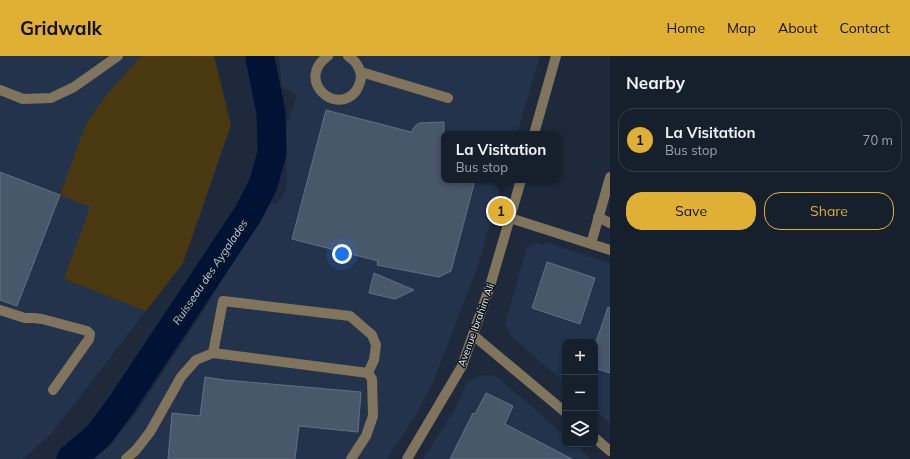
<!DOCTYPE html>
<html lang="en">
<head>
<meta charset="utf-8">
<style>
  body { margin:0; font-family:Mulish,sans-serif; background:#1f2835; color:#f1f3f6 }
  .controls { position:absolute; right:12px; bottom:12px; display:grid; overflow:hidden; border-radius:8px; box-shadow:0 2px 6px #0003 }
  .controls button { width:36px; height:36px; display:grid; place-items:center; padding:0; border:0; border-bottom:1px solid #353e49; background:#16202d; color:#f1f3f6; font:20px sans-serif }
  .you { position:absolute; left:342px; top:198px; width:14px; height:14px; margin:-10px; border:3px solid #fff; border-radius:50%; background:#1a73e8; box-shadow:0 0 0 6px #1a73e833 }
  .badge { display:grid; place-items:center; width:26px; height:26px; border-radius:50%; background:#e0b034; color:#111; font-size:13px; font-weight:700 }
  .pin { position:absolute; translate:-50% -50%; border:2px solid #fff; box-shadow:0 1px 4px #0006 }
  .popup { position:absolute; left:441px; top:75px; width:120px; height:52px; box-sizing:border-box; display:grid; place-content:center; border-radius:8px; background:#16202d; filter:drop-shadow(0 1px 3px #0005); font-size:13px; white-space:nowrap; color:#9ea3aa }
  .popup b { font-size:15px; color:#f1f3f6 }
  .popup::after { content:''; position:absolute; left:50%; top:100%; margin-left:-8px; border:8px solid transparent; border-top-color:#16202d }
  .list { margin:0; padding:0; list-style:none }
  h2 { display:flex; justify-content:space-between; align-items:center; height:52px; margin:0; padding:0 16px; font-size:17px }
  h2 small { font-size:13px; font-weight:400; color:#9ea3aa }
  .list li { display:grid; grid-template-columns:26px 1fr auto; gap:12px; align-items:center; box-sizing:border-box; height:64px; margin:0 8px 8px; padding:0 8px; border:1px solid #353e49; border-radius:16px }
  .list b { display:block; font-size:15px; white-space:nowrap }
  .list p { margin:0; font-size:13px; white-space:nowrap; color:#9ea3aa }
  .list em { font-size:13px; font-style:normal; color:#9ea3aa }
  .actions { display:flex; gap:8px; padding:12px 16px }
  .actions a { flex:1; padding:9px 0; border:1px solid #e0b034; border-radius:16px; text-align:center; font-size:14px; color:#e0b034 }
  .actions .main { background:#e0b034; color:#111 }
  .icon { flex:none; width:22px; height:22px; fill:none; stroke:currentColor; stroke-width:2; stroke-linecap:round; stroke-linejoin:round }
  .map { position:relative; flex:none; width:610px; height:403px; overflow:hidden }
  header { display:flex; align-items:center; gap:24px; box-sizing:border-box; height:56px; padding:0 20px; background:#e0b034; color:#111 }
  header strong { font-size:19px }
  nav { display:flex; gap:22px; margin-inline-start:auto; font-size:14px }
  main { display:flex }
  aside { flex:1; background:#16202d }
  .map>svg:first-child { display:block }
</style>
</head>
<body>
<header>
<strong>Gridwalk</strong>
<nav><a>Home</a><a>Map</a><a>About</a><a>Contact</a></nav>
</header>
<main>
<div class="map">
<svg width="610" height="403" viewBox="0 0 610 403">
  <rect width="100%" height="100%" fill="#1e2a3c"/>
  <path fill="#23334b" d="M0,0H214L231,69L183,207L51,378L23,403H0Z
    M279,0H540L517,78H444V124H503L478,209L434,324L417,357L387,403H94L111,388L139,353L202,257L235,202L265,147L277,148L287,132L286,71L297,39L282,31Z
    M545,186L610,207V367L595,354V286H565V327L511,280L505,267L527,191L537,187L543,190Z
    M487,319L494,320L500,323L565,380V388H574L591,403H423L455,353L467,326L480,320Z"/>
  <path fill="#4a3910" d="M141,0H214L231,69L183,207L146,255L64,223L90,151L60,139L86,68L104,42Z"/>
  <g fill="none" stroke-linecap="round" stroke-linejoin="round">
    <path stroke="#001334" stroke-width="29" d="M71,403L99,379L122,348L248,158L263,129L272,97L271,56L260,3V0"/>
  </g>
  <path fill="#49576b" stroke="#627086" d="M326,54L411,76L416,69L419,67L444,66V124H475L451,215L439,221L377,209L378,205L292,183Z
    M0,116L60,139L17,250L0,244Z
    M547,206L595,222L580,268L532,252Z
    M374,217L414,234L395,243L369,237Z
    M608,251L610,252V317L595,312V289Z
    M205,321L225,324L361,336L358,376L299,370L295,403H168L172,357L200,360Z
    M486,337L513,350L505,368L572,403H450L473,357L475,358Z"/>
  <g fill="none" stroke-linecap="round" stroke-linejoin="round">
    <path stroke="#80755c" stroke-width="10" d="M328,0C295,23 335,61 356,35C359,30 361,26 361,20C360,11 356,5 348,0
      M361,16L448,42
      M0,34L23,43L51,42L74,31L118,0
      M534,78L556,0
      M598,161L610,167
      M510,162L610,194
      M591,188L610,121
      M0,254L25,262H34L42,263L87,275L90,278L89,283L53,334
      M473,279L565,356
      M595,382L610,395
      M126,403L136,394L150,376L181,321L196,304L213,297
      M351,403L366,380L373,360L372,323L368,317L213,297L223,245L350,260L372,279L376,289L374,304L368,317
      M407,403L462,310L490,230L521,124"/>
  </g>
  <g text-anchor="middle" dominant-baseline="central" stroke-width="3" stroke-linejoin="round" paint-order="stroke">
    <g font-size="10" fill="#e9f2fe" stroke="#0d131b">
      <text transform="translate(476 269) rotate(-70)">Avenue Ibrahim Ali</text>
    </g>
    <g font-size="11" font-style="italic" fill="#adccf8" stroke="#0d131b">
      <text transform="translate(210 216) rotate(-56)">Ruisseau des Aygalades</text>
    </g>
  </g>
</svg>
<div class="controls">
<button>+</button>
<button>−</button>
<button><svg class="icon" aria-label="layers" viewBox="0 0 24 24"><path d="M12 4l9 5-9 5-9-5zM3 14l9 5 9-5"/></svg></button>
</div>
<div class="you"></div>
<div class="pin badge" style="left:501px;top:155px">1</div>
<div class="popup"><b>La Visitation</b>Bus stop</div>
</div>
<aside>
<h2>Nearby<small></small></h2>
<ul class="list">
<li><span class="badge">1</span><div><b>La Visitation</b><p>Bus stop</p></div><em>70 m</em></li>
</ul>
<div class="actions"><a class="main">Save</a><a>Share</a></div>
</aside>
</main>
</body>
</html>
